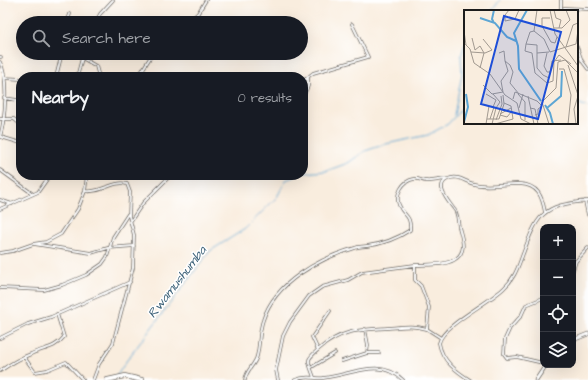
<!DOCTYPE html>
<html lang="en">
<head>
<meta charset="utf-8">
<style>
  body { margin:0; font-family:"Architects Daughter",sans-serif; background:#242831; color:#f1f3f6 }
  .controls { position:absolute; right:12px; bottom:12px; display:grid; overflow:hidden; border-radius:8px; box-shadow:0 4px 16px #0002 }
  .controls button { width:36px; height:36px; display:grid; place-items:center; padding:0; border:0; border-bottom:1px solid #363941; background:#171b24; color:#f1f3f6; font:20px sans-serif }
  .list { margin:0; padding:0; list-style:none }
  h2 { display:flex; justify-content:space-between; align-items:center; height:52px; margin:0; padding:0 16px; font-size:17px }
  h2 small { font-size:13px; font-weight:400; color:#9ea1a6 }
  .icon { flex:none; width:22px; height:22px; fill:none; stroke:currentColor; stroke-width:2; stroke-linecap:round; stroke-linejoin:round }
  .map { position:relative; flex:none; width:588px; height:380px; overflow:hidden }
  .search { position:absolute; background:#171b24; box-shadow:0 4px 16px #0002; left:16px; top:16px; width:292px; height:44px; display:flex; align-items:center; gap:10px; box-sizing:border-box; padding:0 14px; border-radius:22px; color:#9ea1a6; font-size:15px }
  .panel { position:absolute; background:#171b24; box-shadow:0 4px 16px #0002; left:16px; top:72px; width:292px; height:108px; border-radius:16px }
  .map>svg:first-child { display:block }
</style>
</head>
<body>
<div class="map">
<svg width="588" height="380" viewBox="0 0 588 380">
  <rect width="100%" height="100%" fill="#fff"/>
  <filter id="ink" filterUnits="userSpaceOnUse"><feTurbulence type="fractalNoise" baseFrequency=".025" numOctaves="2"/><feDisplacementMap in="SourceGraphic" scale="8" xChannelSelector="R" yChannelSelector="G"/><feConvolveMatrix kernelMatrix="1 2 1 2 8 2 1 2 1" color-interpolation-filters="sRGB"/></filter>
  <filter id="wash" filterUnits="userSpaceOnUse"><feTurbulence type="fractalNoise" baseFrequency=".012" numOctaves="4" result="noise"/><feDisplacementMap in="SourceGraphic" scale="16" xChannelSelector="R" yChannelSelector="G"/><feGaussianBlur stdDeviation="0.9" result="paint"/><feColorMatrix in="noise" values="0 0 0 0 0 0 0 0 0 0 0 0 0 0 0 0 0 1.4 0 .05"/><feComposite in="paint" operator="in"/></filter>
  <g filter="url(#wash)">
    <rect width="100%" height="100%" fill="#f9edde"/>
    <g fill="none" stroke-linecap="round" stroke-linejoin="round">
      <path stroke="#5da6d4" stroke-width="1" d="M492,11L500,0
        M577,103L588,107
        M454,115L462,74L461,56L465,44
        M303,173L326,171L348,163L365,151L386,144L428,135L448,124L465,105
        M116,377L127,360L210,251L245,229L277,197L286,180L298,175"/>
    </g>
  </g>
  <g filter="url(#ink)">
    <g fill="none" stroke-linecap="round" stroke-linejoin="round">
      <defs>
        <path id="street" d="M561,10V0
          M561,11L564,8L588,9
          M67,23L70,14
          M95,23L100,14L113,0
          M187,23L198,13L206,0
          M577,47L582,61L588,69
          M80,53L82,58L96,66L99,77
          M0,57H1
          M0,62C9,79 5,119 0,137
          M56,77L62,53
          M77,77L82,58
          M138,77L153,53
          M5,78L21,79
          M303,81L307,78
          M303,97L308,86V77L313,73L368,57L352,24
          M4,98L17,100L21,104
          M0,119H14L21,125
          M1,137L21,143
          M0,170L33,194
          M85,191C100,194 113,180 127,184L130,192L129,216L134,235L133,268L113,343L99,364L93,380
          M0,200L12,204
          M585,201L588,215
          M0,209L38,192L48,178L46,175
          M130,222L143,203L171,175
          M34,244L91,253L108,248L134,246
          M0,253L13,251L33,244L46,242L61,234L78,209L85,191L87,175
          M415,265C427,264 443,266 454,260C468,252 462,239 459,227C458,222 458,217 456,212C452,205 432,186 448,179C458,174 465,182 474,184C489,188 505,183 520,184C538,185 542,196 545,212
          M573,270L576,261L588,248
          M0,288L44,290L62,285L86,275L102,264L107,257L113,237L128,214
          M543,298L526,305L521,316L510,328L505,339L504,354L507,358L517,357L543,363
          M0,338L28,324L51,317L130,282
          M318,350L312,337L330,311
          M367,353H379
          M24,357L35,372L47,370L66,362L83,380
          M342,361L367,353L368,345L365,329
          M312,367L335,353
          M0,371C10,364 20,358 31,354C43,348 55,349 64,337L57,314
          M314,378C313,373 308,364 309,360C310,356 317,351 319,349C342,329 360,330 388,328C402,327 413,325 427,329
          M245,380C246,370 255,365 257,356C260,344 259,331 263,320C275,282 320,258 355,248C359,246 363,247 367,246C382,244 398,238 410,230C411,214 404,217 399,205C395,195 402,181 414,179C418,178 422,181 426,181C433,182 441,179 448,179
          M278,380L276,370L283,336L290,322L309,296L322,287L348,280L362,272L415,265V280L421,286L429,307L427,329L441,338
          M295,380C307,375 311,379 323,378C351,375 380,357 403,380
          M470,380C456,371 442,361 439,343C443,325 489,303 504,288C513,280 517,270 521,259C537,216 540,205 588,201"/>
        <path id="secondary" d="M573,340L588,334
          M536,380L546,365"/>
        <path id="highway" d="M107,380L125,376L142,380"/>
      </defs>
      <use href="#street" stroke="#696560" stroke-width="3.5"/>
      <use href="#secondary" stroke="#696560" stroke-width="4.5"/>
      <use href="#highway" stroke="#696560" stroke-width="5.5"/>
      <use href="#street" stroke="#fff" stroke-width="2"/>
      <use href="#secondary" stroke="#fff" stroke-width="3"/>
      <use href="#highway" stroke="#fff" stroke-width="4"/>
    </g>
  </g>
  <g text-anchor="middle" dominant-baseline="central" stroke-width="3" stroke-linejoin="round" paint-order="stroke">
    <g font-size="13" font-style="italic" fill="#3c6178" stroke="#fff">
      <text transform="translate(177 282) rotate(-52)">Rwamushumba</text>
    </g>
  </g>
  <g transform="translate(464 10)">
    <rect width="114" height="114" fill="#f9edde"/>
    <path fill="none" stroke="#5da6d4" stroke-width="2" d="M63,0L50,23L54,36L55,59L77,91M16,8L31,13L43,27L52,31M30,13L28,9L30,0M81,95L86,103L89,114M83,98L97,86L98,61M0,112L4,97L2,84"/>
    <path fill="none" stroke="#a19990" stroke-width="1" d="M45,0L41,5V11L51,9L55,0M73,0L70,21L80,29L86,42L102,37L109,15L114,13M86,0L91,24L114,56M90,0L92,8L97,10L95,18M86,8H78V16L87,32L91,33L93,27M90,18H98L106,10L102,0M0,21L2,35M70,21L66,22L62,34L73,35V43M8,28L11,40M0,33L6,39L10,53L26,64L41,85L53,93L57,109L67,114M62,34L61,41L68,43L71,63L83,73L89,71L90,52L95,45L107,54M102,37L112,34L114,20M11,40L16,36L20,43M7,42L21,43L28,40L19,29M85,42L73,43V58L79,65L85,68L88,51L97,50M35,43L40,41L41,51L46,55L49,62L46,73L55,84M83,43L80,56L83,62H86M104,55L114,85M16,58L20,43M95,59H100L107,85L104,114M19,75L28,84L39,82L37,71L44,61L41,51M22,84L32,90L29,97M29,84L36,92L32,98M54,84L61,92V110M64,86L70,114M49,89L51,82L73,91L78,96L74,99V104L71,105M55,98L59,84M66,98L71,99L74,114M36,104L47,98M36,105L43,107L48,101M23,109H35L40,94L39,85M26,109L30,97M32,110L38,94L37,86M22,114L25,96M28,114L32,98M31,114L49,109L47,96L40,93M85,114L78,92L92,78L94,52L101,50L114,63M112,114L110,99L114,86"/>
    <path fill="#1d4ed8" fill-opacity="0.15" stroke="#1d4ed8" stroke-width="2" d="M40,6L97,22L74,109L17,94Z"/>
    <rect width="114" height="114" fill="none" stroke="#1c1c1c" stroke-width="2"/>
  </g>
</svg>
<div class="controls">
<button>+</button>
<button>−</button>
<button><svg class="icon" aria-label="locate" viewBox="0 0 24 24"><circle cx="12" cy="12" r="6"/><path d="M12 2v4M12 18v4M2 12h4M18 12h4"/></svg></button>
<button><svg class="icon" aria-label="layers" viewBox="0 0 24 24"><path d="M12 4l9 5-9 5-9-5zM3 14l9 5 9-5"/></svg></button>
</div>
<div class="search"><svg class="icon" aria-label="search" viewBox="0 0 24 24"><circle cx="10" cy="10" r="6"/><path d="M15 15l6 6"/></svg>Search here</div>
<section class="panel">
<h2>Nearby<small>0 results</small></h2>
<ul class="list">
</ul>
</section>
</div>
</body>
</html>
